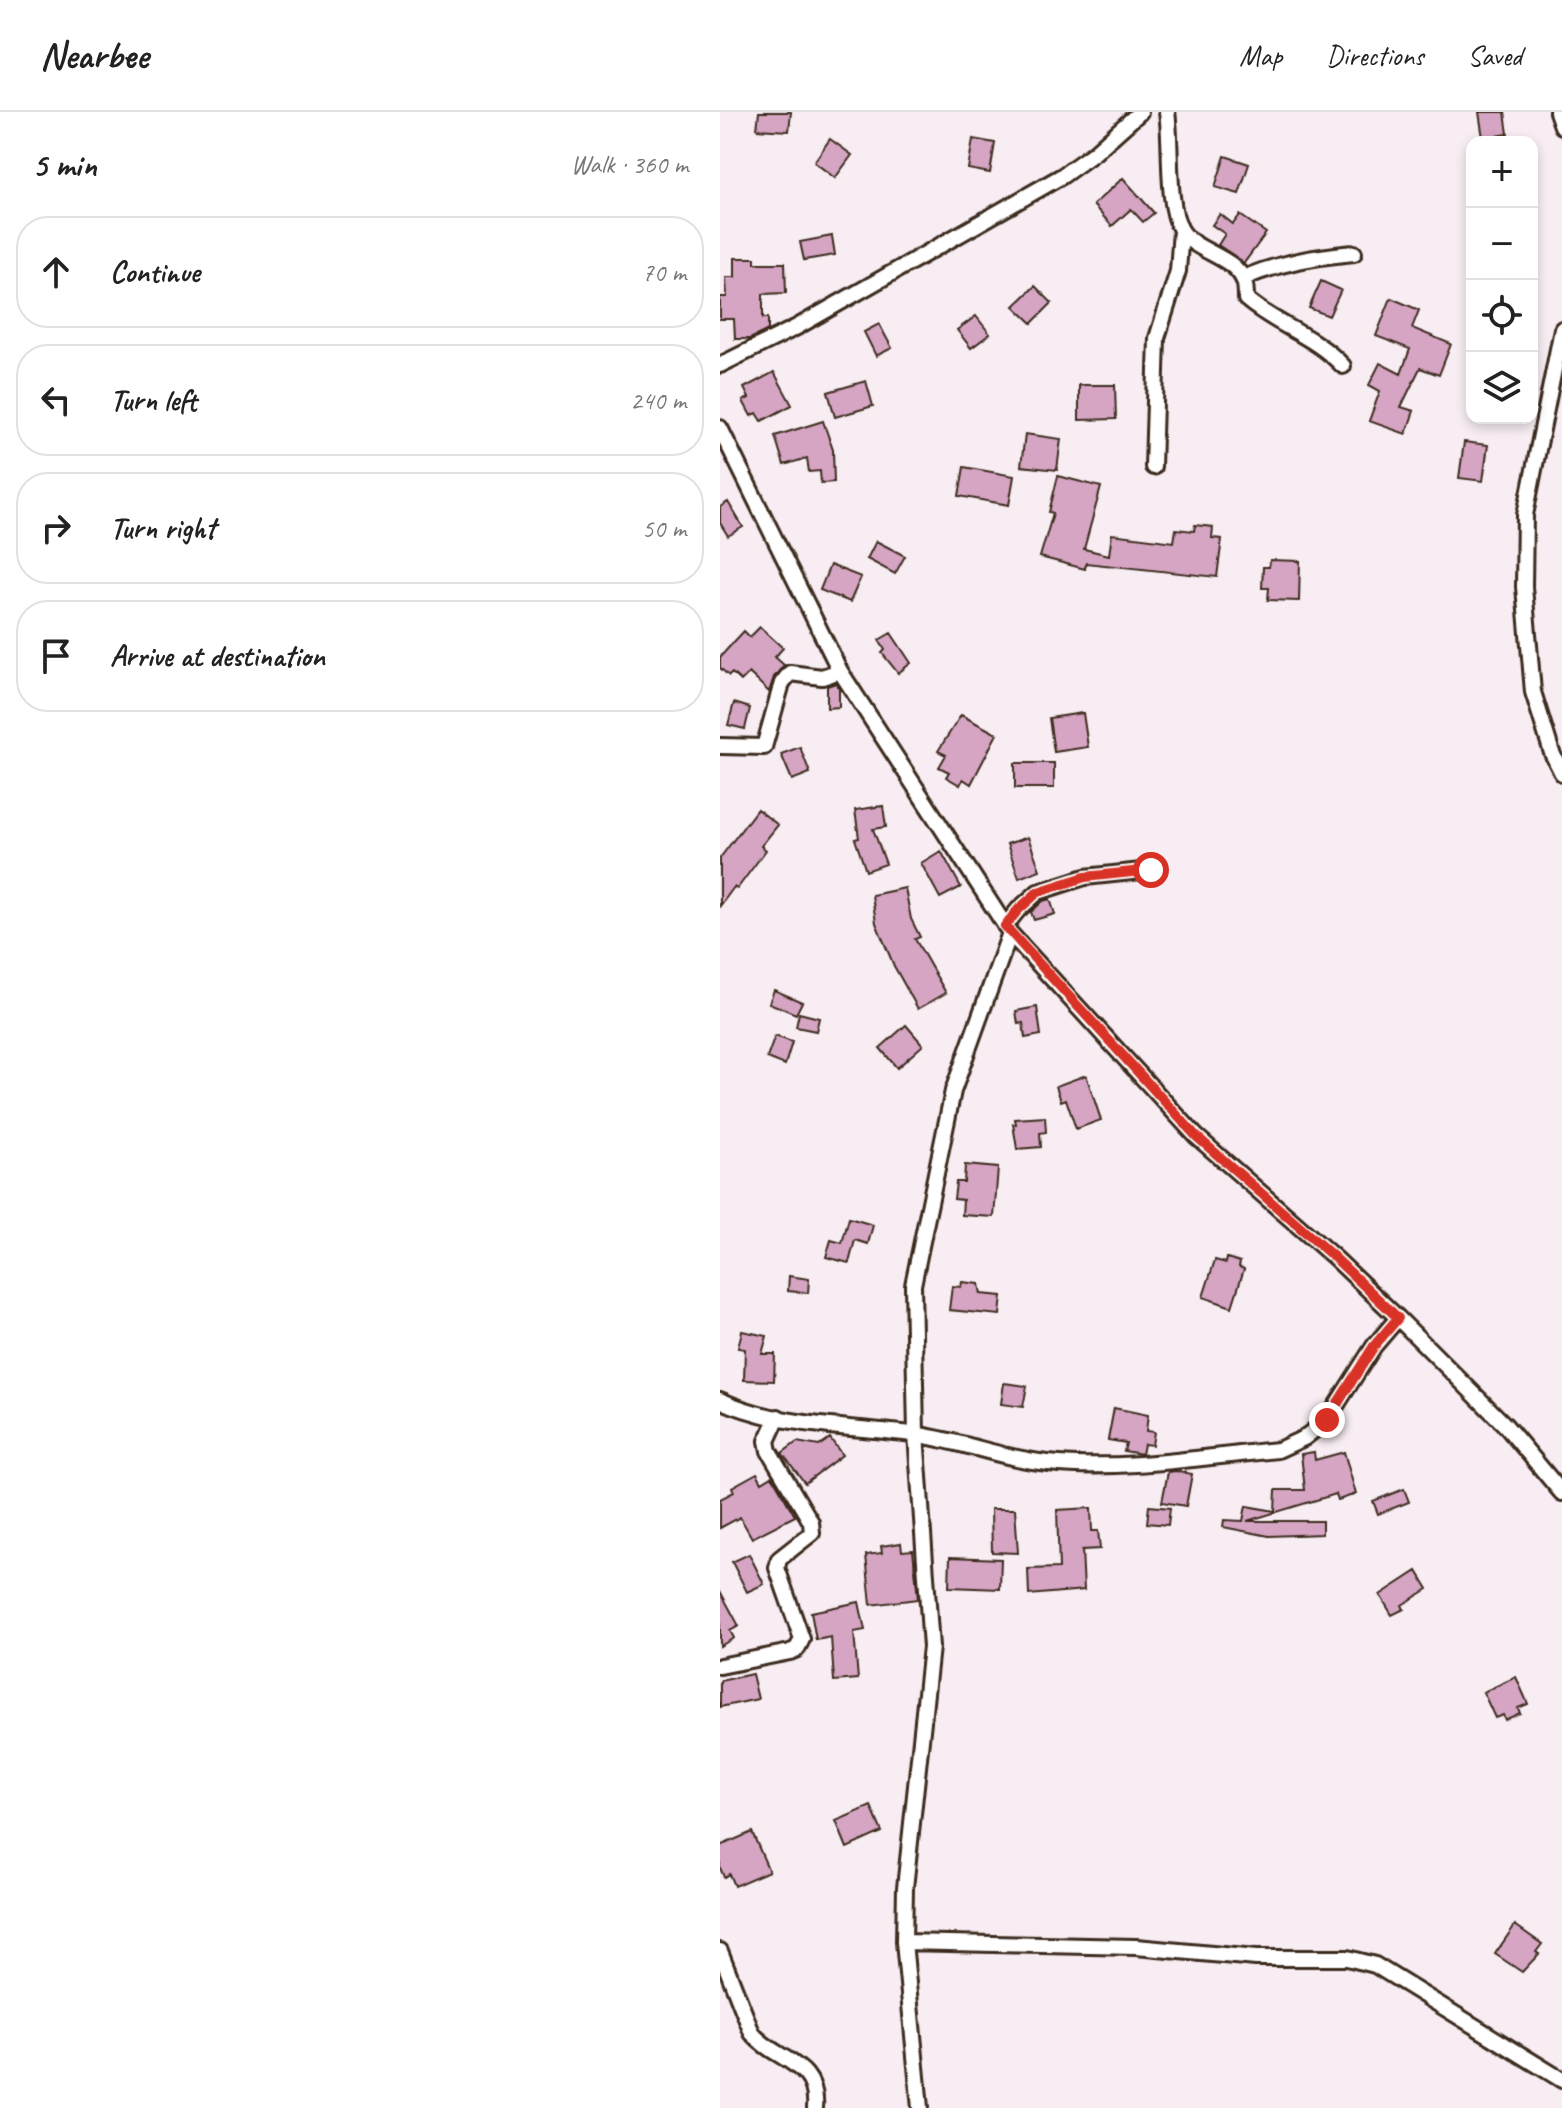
<!DOCTYPE html>
<html lang="en">
<head>
<meta charset="utf-8">
<style>
  body { margin:0; font-family:Caveat,sans-serif; background:#f6f6f6; color:#222 }
  .controls { position:absolute; right:24px; top:24px; display:grid; overflow:hidden; border-radius:16px; box-shadow:0 4px 12px #0003 }
  .controls button { width:72px; height:72px; display:grid; place-items:center; padding:0; border:0; border-bottom:2px solid #e0e0e0; background:#fff; color:#222; font:40px sans-serif }
  .stop { position:absolute; width:24px; height:24px; margin:-18px; border:6px solid #d93025; border-radius:50%; background:#fff }
  .stop.end { background:#d93025; border-color:#fff; box-shadow:0 2px 8px #0008 }
  .list { margin:0; padding:0; list-style:none }
  h2 { display:flex; justify-content:space-between; align-items:center; height:104px; margin:0; padding:0 32px; font-size:34px }
  h2 small { font-size:26px; font-weight:400; color:#767676 }
  .list li { display:grid; grid-template-columns:52px 1fr auto; gap:24px; align-items:center; box-sizing:border-box; height:112px; margin:0 16px 16px; padding:0 16px; border:2px solid #e0e0e0; border-radius:32px }
  .list b { display:block; font-size:30px; white-space:nowrap }
  .list em { font-size:26px; font-style:normal; color:#767676 }
  .icon { flex:none; width:44px; height:44px; fill:none; stroke:currentColor; stroke-width:2; stroke-linecap:round; stroke-linejoin:round }
  .map { position:relative; flex:none; width:842px; height:1996px; overflow:hidden }
  header { display:flex; align-items:center; gap:48px; box-sizing:border-box; height:112px; padding:0 40px; background:#fff; border-bottom:2px solid #e0e0e0 }
  header strong { font-size:38px }
  nav { display:flex; gap:44px; margin-inline-start:auto; font-size:28px }
  main { display:flex }
  aside { flex:1; background:#fff }
  .map>svg:first-child { display:block }
</style>
</head>
<body>
<header>
<strong>Nearbee</strong>
<nav><a>Map</a><a>Directions</a><a>Saved</a></nav>
</header>
<main>
<aside>
<h2>5 min<small>Walk · 360 m</small></h2>
<ul class="list">
<li><svg class="icon" aria-label="ahead" viewBox="0 0 24 24"><path d="M12 20V5M6 11l6-6 6 6"/></svg><div><b>Continue</b></div><em>70 m</em></li>
<li><svg class="icon" aria-label="left" viewBox="0 0 24 24"><path d="M17 20v-9H6M10 6l-5 5 5 5"/></svg><div><b>Turn left</b></div><em>240 m</em></li>
<li><svg class="icon" aria-label="right" viewBox="0 0 24 24"><path d="M7 20v-9h11M14 6l5 5-5 5"/></svg><div><b>Turn right</b></div><em>50 m</em></li>
<li><svg class="icon" aria-label="arrive" viewBox="0 0 24 24"><path d="M6 21V4h12l-3 4 3 4H6"/></svg><div><b>Arrive at destination</b></div></li>
</ul>
</aside>
<div class="map">
<svg width="842" height="1996" viewBox="0 0 842 1996">
  <rect width="100%" height="100%" fill="#f7edf3"/>
  <filter id="ink" filterUnits="userSpaceOnUse"><feTurbulence type="fractalNoise" baseFrequency=".0125" numOctaves="2"/><feDisplacementMap in="SourceGraphic" scale="16" xChannelSelector="R" yChannelSelector="G"/><feConvolveMatrix kernelMatrix="1 2 1 2 8 2 1 2 1" color-interpolation-filters="sRGB"/></filter>
  <g filter="url(#ink)">
    <path fill="#d6a5c3" stroke="#3b2a1e" stroke-width="2" d="M39,0H71L69,19L37,17Z
      M759,0H785L788,22L763,26Z
      M110,27L132,43L115,66L94,50Z
      M253,27L275,31L270,61L248,57Z
      M505,44L529,52L519,82L495,75Z
      M403,66L434,101L423,110L411,97L392,114L373,93Z
      M500,102L513,112L520,103L546,121L524,151L498,133L505,122L492,113Z
      M112,124L115,143L84,148L80,130Z
      M15,146H35V151H65L66,181L43,182V206H48V218L30,227H15L14,207H0V185H7L6,165H15Z
      M601,169L621,178L609,204L589,196Z
      M315,174L332,191L312,211L294,194Z
      M671,186L699,198L692,216L731,232L719,263L700,256L681,295L694,299L686,322L649,309L660,279L649,273L660,251L681,262L690,237L656,224Z
      M256,204L270,222L251,236L237,218Z
      M159,212L172,236L156,244L144,220Z
      M54,260L72,293L42,309L37,301L31,304L23,289L29,286L24,276Z
      M146,269L153,294L115,305L108,280Z
      M359,273H395L396,307L359,308Z
      M103,309L113,338L114,370L101,371L100,359L89,360L87,346L64,353L55,324Z
      M305,322L341,327L337,358L301,354Z
      M744,330L768,333L763,369L739,366Z
      M244,355L294,364L289,393L239,384Z
      M338,364L381,375L364,437L389,443L392,422L454,430L456,417L474,419L475,413L493,415L492,426L502,427L497,465L366,451L365,457L320,445L333,401L329,400Z
      M8,390L23,415L8,424L0,411V395Z
      M156,429L185,444L175,462L147,447Z
      M550,448L580,449L579,489L548,488L549,476H542L543,455H549Z
      M110,453L141,465L130,490L100,478Z
      M40,515L63,536L55,545L64,553L54,565L49,580L29,561L21,569L12,561L9,564L0,556V545L24,519L30,525Z
      M171,521L191,551L178,561L162,541L165,538L159,528Z
      M116,571L119,576V595L107,596V574Z
      M14,591L30,596L25,617L8,613Z
      M363,601L368,635L334,640L329,606Z
      M241,603L277,622L251,672L243,667L240,673L226,665L229,660L219,655L226,643L218,639Z
      M80,635L90,661L72,668L61,642Z
      M295,651H334V676H295Z
      M163,694L166,715L153,717L166,752L146,759L135,727L139,726L135,698Z
      M37,697L58,713L41,734L46,738L17,777L14,775L0,794V746Z
      M308,725L320,758L299,766L287,732Z
      M221,739L241,775L220,786L201,751Z
      M185,776L191,807L200,825L195,827L226,881L198,897L174,854L156,811L152,783Z
      M330,787L335,802L314,808L311,800L323,789Z
      M54,878L82,890L76,902L49,891Z
      M317,895L321,923L305,926L303,911L298,912L296,899Z
      M79,901L99,906L96,919L76,915Z
      M186,913L203,933L177,956L160,936Z
      M55,924L72,930L65,953L47,946Z
      M366,963L381,1008L356,1017L346,987L341,989L336,974Z
      M325,1005L326,1020L320,1021L321,1035L297,1037L293,1012H296L295,1007Z
      M245,1053L278,1056L274,1105L242,1103L243,1088L234,1087L236,1070H244Z
      M129,1106L153,1113L148,1132L135,1128L129,1151L106,1145L111,1128L122,1131Z
      M507,1146L520,1150L519,1155L524,1157L512,1195L483,1185L495,1148L506,1151Z
      M69,1164L89,1167L88,1181L68,1179Z
      M242,1170L259,1172L261,1182L282,1184L280,1203L229,1198L232,1174L241,1175Z
      M22,1219L47,1224L42,1242H55L54,1269L24,1268L25,1237L18,1236Z
      M284,1271L307,1274L303,1295L281,1292Z
      M394,1296L428,1303L426,1319L434,1320L432,1333L424,1332L422,1342L404,1339L406,1331L388,1328Z
      M110,1326L122,1343L85,1371L62,1341L77,1330L99,1334Z
      M594,1340L595,1348L624,1340L636,1382L618,1388L616,1382L527,1409H602V1422L549,1424L503,1415L504,1408L523,1409L526,1394L555,1399L556,1378H585L581,1342Z
      M456,1359L472,1362L466,1394L442,1390L448,1360Z
      M37,1361L42,1370L52,1364L75,1404L32,1426L20,1405L0,1416V1387L14,1380L12,1375Z
      M684,1377L689,1390L658,1402L653,1389Z
      M429,1394L450,1396L448,1413L427,1411Z
      M371,1396L372,1419H378L380,1437L362,1438L364,1478L309,1483L308,1457L339,1456L337,1398Z
      M271,1397H295L298,1441L272,1440Z
      M181,1431L182,1439L193,1438L198,1487L151,1493L146,1443L162,1441L161,1434Z
      M29,1442L44,1472L27,1480L12,1450Z
      M230,1445L281,1447L280,1477L229,1475Z
      M697,1459L708,1477L682,1493L684,1497L672,1503L660,1483Z
      M0,1479L19,1514L10,1519L14,1526L0,1534Z
      M139,1490L145,1518L134,1520L138,1567L114,1569L111,1525L96,1528L91,1500Z
      M32,1562L38,1587L0,1595V1569Z
      M796,1565L808,1592L798,1596L800,1601L785,1608L783,1603L775,1606L763,1580Z
      M151,1694L162,1720L127,1736L116,1709Z
      M32,1720L49,1759L14,1774L9,1762L4,1765L0,1756V1734Z
      M795,1813L822,1832L816,1840L819,1842L802,1860L775,1842Z"/>
    <g fill="none" stroke-linecap="round" stroke-linejoin="round">
      <defs>
        <path id="street" d="M447,0C452,32 446,92 461,118C474,140 515,144 524,169C526,174 526,182 526,187C557,214 594,223 623,254
          M837,0L842,14
          M523,166C562,150 593,145 634,141
          M842,217L805,403L804,475L813,580L832,641L842,661
          M0,253L77,215L342,64L374,41L420,0
          M0,316L120,559L290,821L476,1024L616,1147L678,1206L785,1313L842,1381
          M433,355L437,226L458,159L461,118
          M0,634L44,635L62,571L70,561L102,565L120,559
          M285,814L298,798L318,780L365,765L431,758
          M0,1288C59,1315 128,1314 191,1322C237,1327 282,1347 328,1351C404,1359 483,1345 558,1338L584,1326L607,1308L654,1234L678,1206
          M0,1554L70,1540L77,1537L82,1527L57,1456L59,1447L92,1421L91,1410L49,1339L47,1329L58,1305
          M184,1830L416,1835L536,1846H627L655,1853L842,1968
          M0,1839L32,1921C54,1949 99,1949 95,1996
          M200,1996L184,1830L185,1776L211,1535L196,1322L193,1173L233,979L290,821"/>
      </defs>
      <use href="#street" stroke="#3b2a1e" stroke-width="20"/>
      <use href="#street" stroke="#fff" stroke-width="14"/>
    </g>
  </g>
  <g fill="none" stroke-linecap="round" stroke-linejoin="round" filter="url(#ink)">
    <path stroke="#d93025" stroke-width="10" d="M431,758L365,765L318,780L298,798L285,814L476,1024L616,1147L678,1206L654,1234L607,1308"/>
  </g>
</svg>
<div class="controls">
<button>+</button>
<button>−</button>
<button><svg class="icon" aria-label="locate" viewBox="0 0 24 24"><circle cx="12" cy="12" r="6"/><path d="M12 2v4M12 18v4M2 12h4M18 12h4"/></svg></button>
<button><svg class="icon" aria-label="layers" viewBox="0 0 24 24"><path d="M12 4l9 5-9 5-9-5zM3 14l9 5 9-5"/></svg></button>
</div>
<div class="stop" style="left:431px;top:758px"></div>
<div class="stop end" style="left:607px;top:1308px"></div>
</div>
</main>
</body>
</html>
